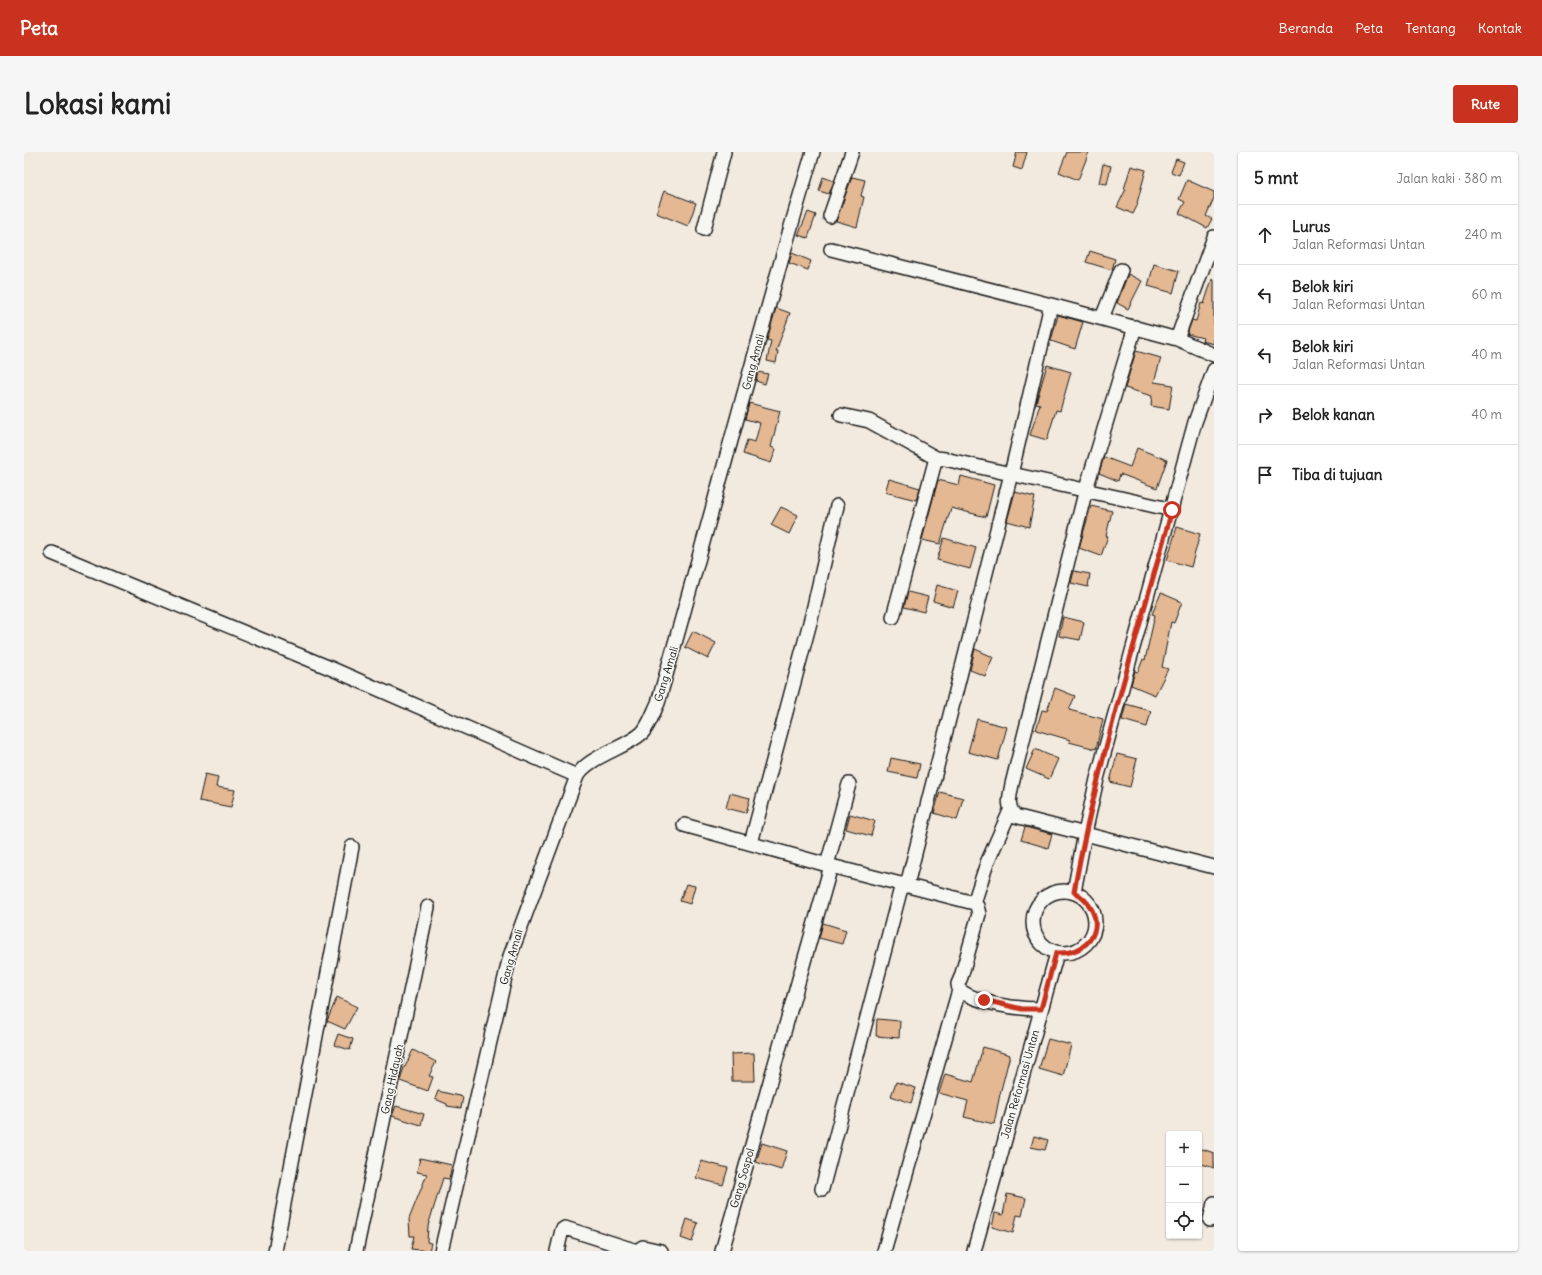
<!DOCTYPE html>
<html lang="id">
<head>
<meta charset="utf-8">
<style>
  body { margin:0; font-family:Delius,sans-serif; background:#f6f6f6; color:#222 }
  .controls { position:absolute; right:12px; bottom:12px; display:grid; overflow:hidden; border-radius:4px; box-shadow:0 1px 3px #0004 }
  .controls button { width:36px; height:36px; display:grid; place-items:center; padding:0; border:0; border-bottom:1px solid #e0e0e0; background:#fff; color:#222; font:20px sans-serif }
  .stop { position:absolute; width:12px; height:12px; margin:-9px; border:3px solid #c8321e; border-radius:50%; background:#fff }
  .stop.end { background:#c8321e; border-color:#fff; box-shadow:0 1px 4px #0008 }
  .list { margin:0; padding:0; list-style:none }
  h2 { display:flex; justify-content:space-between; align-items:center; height:52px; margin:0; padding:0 16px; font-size:17px }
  h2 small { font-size:13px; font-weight:400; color:#767676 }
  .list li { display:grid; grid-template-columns:26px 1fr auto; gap:12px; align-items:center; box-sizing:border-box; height:60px; padding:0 16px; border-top:1px solid #e0e0e0 }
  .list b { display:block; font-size:15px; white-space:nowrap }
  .list p { margin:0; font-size:13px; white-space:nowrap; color:#767676 }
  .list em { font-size:13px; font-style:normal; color:#767676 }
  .icon { flex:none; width:22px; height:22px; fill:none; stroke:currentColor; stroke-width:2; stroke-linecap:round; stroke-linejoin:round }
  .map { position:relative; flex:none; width:1190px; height:1099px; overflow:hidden; border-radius:4px }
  header { display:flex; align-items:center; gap:24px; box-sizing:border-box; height:56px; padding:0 20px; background:#c8321e; color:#fff }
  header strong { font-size:19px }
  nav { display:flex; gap:22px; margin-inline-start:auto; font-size:14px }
  .intro { display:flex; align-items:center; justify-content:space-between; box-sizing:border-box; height:96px; padding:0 24px }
  h1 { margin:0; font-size:28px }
  .button { padding:10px 18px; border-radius:4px; background:#c8321e; color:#fff; font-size:14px; font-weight:700 }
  main { display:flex; gap:24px; padding:0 24px }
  aside { flex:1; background:#fff; border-radius:4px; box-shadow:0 1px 3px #0004 }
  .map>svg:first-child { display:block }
</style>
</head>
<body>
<header>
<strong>Peta</strong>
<nav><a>Beranda</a><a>Peta</a><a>Tentang</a><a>Kontak</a></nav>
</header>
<div class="intro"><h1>Lokasi kami</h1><a class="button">Rute</a></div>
<main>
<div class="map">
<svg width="1190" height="1099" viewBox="0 0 1190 1099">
  <rect width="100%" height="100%" fill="#f2eadf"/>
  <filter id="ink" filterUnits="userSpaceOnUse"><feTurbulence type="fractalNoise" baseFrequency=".025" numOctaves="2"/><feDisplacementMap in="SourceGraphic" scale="8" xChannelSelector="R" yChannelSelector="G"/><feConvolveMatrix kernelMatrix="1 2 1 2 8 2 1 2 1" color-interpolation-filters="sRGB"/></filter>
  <g filter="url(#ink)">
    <path fill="#e3b893" stroke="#1c1c1c" d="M993,0H1003L998,18L989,15Z
      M1043,0H1065L1054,28L1035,20Z
      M1152,7L1160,10L1155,23L1147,20Z
      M1079,12L1087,14L1083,32L1075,31Z
      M1107,14L1122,18L1113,51L1114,52L1109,62L1093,55L1102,37H1100Z
      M799,25L810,29L805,42L795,39Z
      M828,25L841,28L837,44L840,45L833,75L812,69Z
      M1163,28L1190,40V46L1182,64L1188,67L1183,76L1155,61L1161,50L1155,47Z
      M640,39L672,51L664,74L632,61Z
      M784,60L792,63L784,86L774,83Z
      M1066,99L1091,107L1088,118L1062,110Z
      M768,101L787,109L784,118L765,111Z
      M1130,112L1155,119L1149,141L1124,134Z
      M1104,122L1118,129L1104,157L1093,151Z
      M1188,127L1190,128V192L1178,189L1179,186L1163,182L1168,168L1172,169L1177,151L1180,152Z
      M752,156L766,161L752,199H754L752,211L743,209L747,189L743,188Z
      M1034,163L1059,170L1051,197L1027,189Z
      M1112,199L1137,206L1130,230L1149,233L1145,257L1127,254L1128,244L1101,236Z
      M1023,213L1047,220L1036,259L1032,258L1023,288L1006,283L1016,252L1012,251Z
      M734,220L744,222L741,232L732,229Z
      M725,251L756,259L747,295L752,297L747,311L719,302L723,288L731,290L736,271L721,267Z
      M1113,296L1143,308L1133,336L1096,322L1094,329L1075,321L1080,305L1106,315Z
      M937,324L970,333L962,365L927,356L916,392L898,388L914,328L935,333Z
      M865,327L896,336L892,348L861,340Z
      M991,340L1011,345L1005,375L983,369Z
      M1067,354L1088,359L1082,384H1084L1077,404L1055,396Z
      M757,355L774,363L765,382L747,373Z
      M1153,375L1176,382L1167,415L1143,408Z
      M920,386L952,396L946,417L913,408Z
      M1050,419L1066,422L1064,435L1047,431Z
      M913,433L934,439L929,455L909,449Z
      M884,440L904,445L900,460L880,455Z
      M1137,441L1158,450L1150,471L1147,470L1138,515L1144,517L1131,543L1107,533L1111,519L1114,520L1119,507L1121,508L1131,463L1128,462Z
      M1039,465L1060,470L1056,488L1035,484Z
      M669,479L692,491L684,507L661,495Z
      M951,497L969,505L961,524L946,518Z
      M1031,536L1051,544L1045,558L1079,567L1072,597L1045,590L1046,588L1012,578L1018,558L1023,559Z
      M1102,552L1127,559L1123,575L1098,568Z
      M953,567L983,575L974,608L944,600Z
      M1011,597L1034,607L1025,627L1002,617Z
      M1093,602L1113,607L1106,635L1086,630Z
      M867,606L896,612L893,626L864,620Z
      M181,622L194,625L192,635L211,638L207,655L175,649Z
      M916,640L939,646L933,668L910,661Z
      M706,641L726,646L722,661L702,656Z
      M826,662L851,669L847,684L822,677Z
      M1001,675L1028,682L1024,696L997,688Z
      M662,732L671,734L666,752L656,749Z
      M799,771L822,778L818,792L795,786Z
      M313,845L333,855L321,877L303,869Z
      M853,867L876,869L875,886L852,884Z
      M314,882L329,887L326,898L310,893Z
      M1024,887L1047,893L1039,924L1015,917Z
      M959,895L986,903L976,942L970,972L940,965L944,949L915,941L921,922L949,930Z
      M389,898L412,910L405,924L409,925L404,939L376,929L380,915H381Z
      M730,901L731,929H708L707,902Z
      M872,930L892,936L887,951L867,944Z
      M414,939L439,945L437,956L423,954V952L411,947Z
      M372,954L400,962L397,973L368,964Z
      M1010,984L1024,988L1021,998L1007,995Z
      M738,991L763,999L757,1018L732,1010Z
      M1175,996L1190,1001V1016L1175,1011Z
      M396,1006L428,1013L425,1027L419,1026L404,1074L403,1090L407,1091L405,1099L387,1097L390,1084H386L385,1067L403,1022L393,1020Z
      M677,1009L704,1016L699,1033L672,1026Z
      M983,1042L1002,1046L998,1064L993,1063L989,1081L968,1075L971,1061L979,1063Z
      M663,1067L674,1071L668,1090L657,1086Z"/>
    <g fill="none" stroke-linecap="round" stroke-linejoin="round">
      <defs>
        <path id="minor" d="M806,64L828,0
          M680,77L700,0
          M807,97L1027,153
          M1078,166L1097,118
          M1111,175L1062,337L988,632C986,644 982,654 991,664L1190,715
          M1153,187L1190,85
          M817,263L845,269L912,306
          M28,401L306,516L553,624
          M869,465L912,306L921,307C997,325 1073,340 1148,358
          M660,673L807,714L950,751L953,754L955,762L937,825L934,832L935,838C955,852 993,857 1017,857
          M727,691L788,463L813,354
          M803,713L825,632
          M883,733L987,322L1027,153L1153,187L1190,203
          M1009 770a31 31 0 1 1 62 0a31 31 0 1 1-62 0Z
          M1050,740L1061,681L1073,627L1171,270L1190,218
          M950,751L963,711L986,659
          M798,1037L878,732
          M1186,1068L1190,1051
          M251,1099L328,695
          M332,1099L404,755
          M417,1099L486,804L553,624C565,604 600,597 618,581C625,574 630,559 634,551C687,367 734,182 789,0
          M533,1099L538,1078L541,1076L613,1099
          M613,1099L619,1095L637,1099
          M698,1099L807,714
          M860,1099L935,838
          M950,1099L1033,801"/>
      </defs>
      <use href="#minor" stroke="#1c1c1c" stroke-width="16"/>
      <use href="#minor" stroke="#f6f6f2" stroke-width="13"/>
    </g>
  </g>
  <g fill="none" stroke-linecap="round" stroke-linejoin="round" filter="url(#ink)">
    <path stroke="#c8321e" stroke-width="5" d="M960,848L998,857H1017L1032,801C1074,803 1086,761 1050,740C1073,611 1113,485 1148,358"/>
  </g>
  <g text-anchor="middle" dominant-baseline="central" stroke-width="3" stroke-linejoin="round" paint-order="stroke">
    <g font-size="11" fill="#1c1c1c" stroke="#f6f6f2">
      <text transform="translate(729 210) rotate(-75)">Gang Amali</text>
      <text transform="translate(642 522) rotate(-73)">Gang Amali</text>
      <text transform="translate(487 805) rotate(-74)">Gang Amali</text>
      <text transform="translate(368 927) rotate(-78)">Gang Hidayah</text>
      <text transform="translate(996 932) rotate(-74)">Jalan Reformasi Untan</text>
      <text transform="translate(718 1026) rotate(-74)">Gang Sospol</text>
    </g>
  </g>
</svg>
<div class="controls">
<button>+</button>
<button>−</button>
<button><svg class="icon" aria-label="locate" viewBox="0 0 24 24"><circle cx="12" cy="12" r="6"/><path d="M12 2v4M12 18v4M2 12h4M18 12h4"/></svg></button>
</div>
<div class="stop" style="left:1148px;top:358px"></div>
<div class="stop end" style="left:960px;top:848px"></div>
</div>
<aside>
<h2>5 mnt<small>Jalan kaki · 380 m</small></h2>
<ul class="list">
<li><svg class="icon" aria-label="ahead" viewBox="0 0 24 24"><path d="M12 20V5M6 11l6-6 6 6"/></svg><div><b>Lurus</b><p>Jalan Reformasi Untan</p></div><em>240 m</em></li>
<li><svg class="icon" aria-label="left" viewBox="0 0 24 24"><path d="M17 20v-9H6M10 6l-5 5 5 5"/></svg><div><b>Belok kiri</b><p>Jalan Reformasi Untan</p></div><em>60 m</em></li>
<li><svg class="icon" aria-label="left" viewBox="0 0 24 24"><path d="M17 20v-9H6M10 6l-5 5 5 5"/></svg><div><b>Belok kiri</b><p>Jalan Reformasi Untan</p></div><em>40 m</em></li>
<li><svg class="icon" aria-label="right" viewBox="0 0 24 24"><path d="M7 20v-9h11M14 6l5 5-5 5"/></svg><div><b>Belok kanan</b></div><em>40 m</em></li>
<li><svg class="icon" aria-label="arrive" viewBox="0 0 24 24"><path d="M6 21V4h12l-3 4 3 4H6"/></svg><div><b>Tiba di tujuan</b></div></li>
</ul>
</aside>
</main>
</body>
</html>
